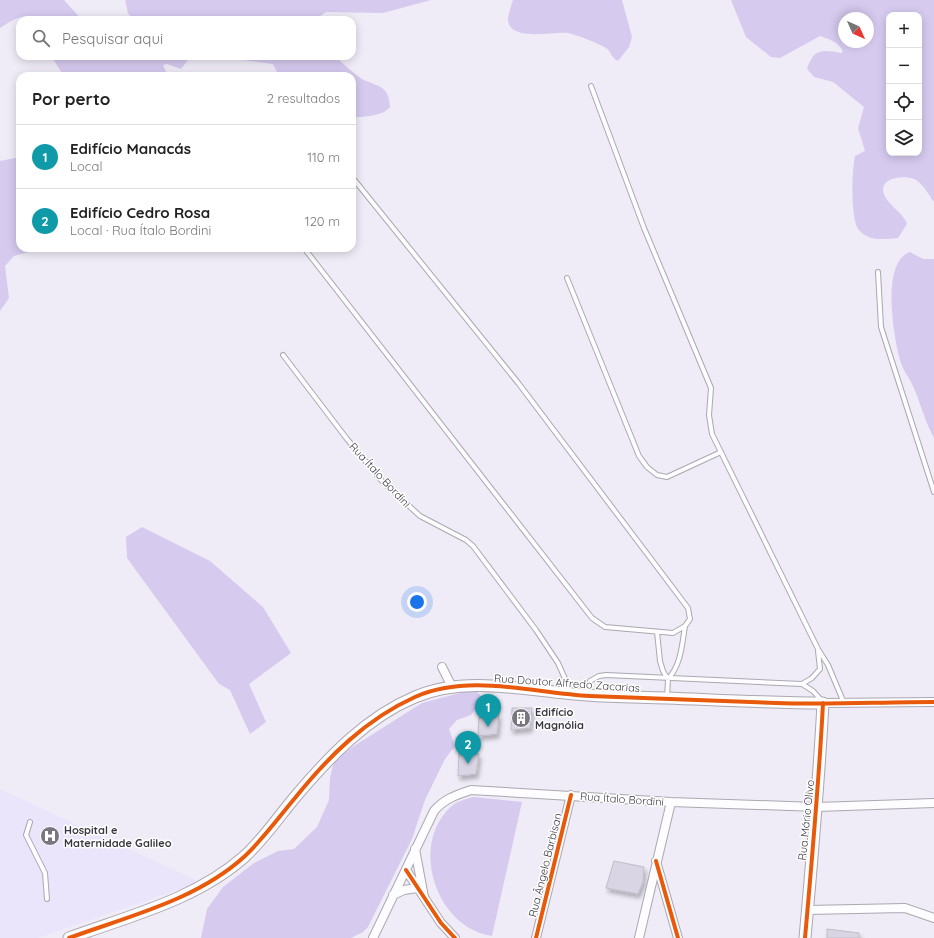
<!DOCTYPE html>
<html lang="pt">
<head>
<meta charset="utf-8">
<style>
  body { margin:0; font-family:Quicksand,sans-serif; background:#f2f2f2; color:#222 }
  .controls { position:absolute; right:12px; top:12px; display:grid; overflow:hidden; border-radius:8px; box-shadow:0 2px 10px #0003 }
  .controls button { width:36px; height:36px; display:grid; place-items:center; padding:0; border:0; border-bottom:1px solid #e0e0e0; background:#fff; color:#222; font:20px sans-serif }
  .compass { position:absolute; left:838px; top:12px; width:36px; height:36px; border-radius:50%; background:#fff; box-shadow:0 2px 10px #0003; rotate:135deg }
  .you { position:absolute; left:417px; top:602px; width:14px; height:14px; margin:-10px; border:3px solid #fff; border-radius:50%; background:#1a73e8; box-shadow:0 0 0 6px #1a73e833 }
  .badge { display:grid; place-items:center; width:26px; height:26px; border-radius:50%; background:#797680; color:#fff; font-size:13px; font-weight:700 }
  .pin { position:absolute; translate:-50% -33px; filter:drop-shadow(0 1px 2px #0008) }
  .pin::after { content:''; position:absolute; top:21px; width:14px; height:12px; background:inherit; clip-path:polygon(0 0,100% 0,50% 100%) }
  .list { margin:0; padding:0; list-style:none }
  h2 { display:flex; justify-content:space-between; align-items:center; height:52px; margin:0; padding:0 16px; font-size:17px }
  h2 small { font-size:13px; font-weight:400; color:#767676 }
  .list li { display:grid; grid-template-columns:26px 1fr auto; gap:12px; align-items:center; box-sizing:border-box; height:64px; padding:0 16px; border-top:1px solid #e0e0e0 }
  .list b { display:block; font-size:15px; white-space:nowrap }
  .list p { margin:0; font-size:13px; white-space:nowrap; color:#767676 }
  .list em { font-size:13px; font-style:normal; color:#767676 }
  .icon { flex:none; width:22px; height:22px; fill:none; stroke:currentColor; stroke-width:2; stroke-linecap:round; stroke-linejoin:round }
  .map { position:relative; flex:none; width:934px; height:938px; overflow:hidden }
  .search { position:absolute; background:#fff; box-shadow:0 2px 10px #0003; left:16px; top:16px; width:340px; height:44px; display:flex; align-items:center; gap:10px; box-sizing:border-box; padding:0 14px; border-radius:12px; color:#767676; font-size:15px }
  .panel { position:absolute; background:#fff; box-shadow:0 2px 10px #0003; left:16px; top:72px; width:340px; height:180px; border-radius:12px }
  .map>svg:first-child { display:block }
</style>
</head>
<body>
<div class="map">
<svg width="934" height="938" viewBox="0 0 934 938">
  <defs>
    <filter id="shadow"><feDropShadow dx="2" dy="4" stdDeviation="2" flood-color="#0004"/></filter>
  </defs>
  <rect width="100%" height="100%" fill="#efecf7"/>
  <path fill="#ebe5fb" d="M0,789L200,882L38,938H0Z"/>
  <path fill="#d6caef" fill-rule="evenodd" d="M0,0H64L82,20H39C24,11 13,20 0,28Z
    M125,0H431L383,13L326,12L314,20H133L128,13Z
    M513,0H622L632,37L629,47L618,61C612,59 611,51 606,48C598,43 577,35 568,33C555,31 507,43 508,18C509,12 511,6 513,0Z
    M731,0H934V202C928,194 923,183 914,179C905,175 883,177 883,189C883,203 903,211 907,224L898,238C885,239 869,242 859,230C850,220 852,169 855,156L865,151L858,128L864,107L833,82L814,77L807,69C813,49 822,49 841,53L843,52C839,42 829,39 820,36L780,58L771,57L746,37ZM889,15H919V153H889ZM844,18H868V42H844Z
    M51,56H191L181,69L167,64L163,65L168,76H64Z
    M213,56H335C343,63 352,73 362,79C377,87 389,84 390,107C382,117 364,116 352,118V76H279L273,64Z
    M15,158H20V248H44L14,256L5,266L9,298L0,311V161Z
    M910,252L923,259H934V438C924,420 920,400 911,382C908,376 903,370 901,363C894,341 880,262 910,252Z
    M142,527L210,561L263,607L291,653L249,684L266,722L250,734L230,690L219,684L127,558L126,537Z
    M475,689L483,699L471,715L457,720L449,729L455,746L445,759L425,800L412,839L368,927L363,932L351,938H201L207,909L223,887L254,863L278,851L294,849L317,827L329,800L330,778L334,761L354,746L422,703Z
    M473,797L522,802L492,936C435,928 408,842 453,805C458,801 467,799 473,797Z"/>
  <path fill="#dad5e4" stroke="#c0bdc6" filter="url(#shadow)" d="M512,708H532L530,728L511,730Z
    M499,714L497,734L478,736L479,717Z
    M459,753L479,754L476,774L458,776Z
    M614,861L644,867L643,882L638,894L606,888Z
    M827,929L859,933V938H827Z"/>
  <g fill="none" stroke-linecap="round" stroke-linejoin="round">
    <defs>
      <path id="service" d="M591,86L644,228L711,388L709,415L712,434L818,649L828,665L844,703
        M304,248L592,618L605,627L673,633L685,626L690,619L688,608L519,384L352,177
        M878,272L881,327L934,492
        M567,278L639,456L647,467L657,475L667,477L721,452
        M283,355L347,439L382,481L420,516L466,540L473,546L536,630L558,663L571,692
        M657,632L660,661L663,671L668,679L667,698
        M668,679C681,665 682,645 685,626
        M802,684L812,678L820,669L818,651
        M587,695L590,681L599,676L606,675L802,684L813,691L822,701
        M30,822L26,835L45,873L47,899"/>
      <path id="minor" d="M442,667L452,687
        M823,703L934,702
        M415,849L424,897
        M656,861L678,938
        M406,870L441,923L455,938
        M393,895L404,890L417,888
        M807,910L905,908L934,918
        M373,938L434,811C444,799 456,795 471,790L671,802L817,807L934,803
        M536,938L571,795
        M639,938L671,802"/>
      <path id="tertiary" d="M69,938C129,916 195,900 244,857C264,839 279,816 296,796C329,757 367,717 415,697C468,674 532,692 587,695C613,697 640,697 667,698C719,700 771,703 823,703C819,782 812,860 805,938"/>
    </defs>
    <use href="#service" stroke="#aaa8b1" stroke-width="6"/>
    <use href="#minor" stroke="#aaa8b1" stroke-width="10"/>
    <use href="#tertiary" stroke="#aaa8b1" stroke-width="13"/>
    <use href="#service" stroke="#fdfcfe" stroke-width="4"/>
    <use href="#minor" stroke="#fdfcfe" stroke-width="8"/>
    <use href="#tertiary" stroke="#fdfcfe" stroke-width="11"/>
    <defs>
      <path id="cycleway" d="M656,861L678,938
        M406,870L441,923L455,938
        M69,938C129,916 197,900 245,856C264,838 279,817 295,798C328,757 366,719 415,697C469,673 533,693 590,696C652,698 714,701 776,703C829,705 881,702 934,702
        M536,938L571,795
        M805,938C812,860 819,782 823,703"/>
    </defs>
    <use href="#cycleway" stroke="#fff" stroke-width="6"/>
    <use href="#cycleway" stroke="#e8590c" stroke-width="4"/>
  </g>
  <defs>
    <symbol id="building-disc" viewBox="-11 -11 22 22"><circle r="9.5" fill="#797680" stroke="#fff"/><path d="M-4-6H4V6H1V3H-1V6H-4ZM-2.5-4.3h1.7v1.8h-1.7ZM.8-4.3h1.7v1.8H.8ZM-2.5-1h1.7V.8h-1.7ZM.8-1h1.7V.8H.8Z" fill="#fff"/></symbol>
    <symbol id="hospital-disc" viewBox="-11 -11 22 22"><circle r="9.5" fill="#797680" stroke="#fff"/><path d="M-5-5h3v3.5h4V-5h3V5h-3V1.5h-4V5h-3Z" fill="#fff"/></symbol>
  </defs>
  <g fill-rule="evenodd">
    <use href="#building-disc" x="510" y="707" width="22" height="22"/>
    <use href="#hospital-disc" x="39" y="825" width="22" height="22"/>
  </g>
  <g text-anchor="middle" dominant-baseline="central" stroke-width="3" stroke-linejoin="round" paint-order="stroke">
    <g font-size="11" fill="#3a3740" stroke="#fff">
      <text transform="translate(380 475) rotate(47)">Rua Ítalo Bordini</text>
      <text transform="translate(567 683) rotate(4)">Rua Doutor Alfredo Zacarias</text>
      <text transform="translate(622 799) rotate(4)">Rua Ítalo Bordini</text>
      <text transform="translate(806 820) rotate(-84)">Rua Mário Olivo</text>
      <text transform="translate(545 865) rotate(-76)">Rua Ângelo Barbisan</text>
    </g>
    <g font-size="11" font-weight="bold" fill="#3a3740" stroke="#fff" text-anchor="start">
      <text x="535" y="712">Edifício<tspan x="535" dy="13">Magnólia</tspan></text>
      <text x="64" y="830">Hospital e<tspan x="64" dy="13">Maternidade Galileo</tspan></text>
    </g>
  </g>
</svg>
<div class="controls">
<button>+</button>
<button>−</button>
<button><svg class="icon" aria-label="locate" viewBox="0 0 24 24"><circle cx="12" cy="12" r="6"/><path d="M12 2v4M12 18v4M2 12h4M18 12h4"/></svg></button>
<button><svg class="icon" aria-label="layers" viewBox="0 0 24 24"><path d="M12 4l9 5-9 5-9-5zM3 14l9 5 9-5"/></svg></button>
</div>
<svg class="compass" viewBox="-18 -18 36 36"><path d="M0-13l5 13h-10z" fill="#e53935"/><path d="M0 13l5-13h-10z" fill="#767676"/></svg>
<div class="you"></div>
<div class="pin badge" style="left:488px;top:727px;background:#0f9aa8">1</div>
<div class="pin badge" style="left:468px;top:764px;background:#0f9aa8">2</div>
<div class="search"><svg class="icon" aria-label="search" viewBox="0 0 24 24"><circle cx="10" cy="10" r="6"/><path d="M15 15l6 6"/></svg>Pesquisar aqui</div>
<section class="panel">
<h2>Por perto<small>2 resultados</small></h2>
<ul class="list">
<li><span class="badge" style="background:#0f9aa8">1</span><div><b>Edifício Manacás</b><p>Local</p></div><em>110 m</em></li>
<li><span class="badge" style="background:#0f9aa8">2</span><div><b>Edifício Cedro Rosa</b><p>Local · Rua Ítalo Bordini</p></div><em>120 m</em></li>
</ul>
</section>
</div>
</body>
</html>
